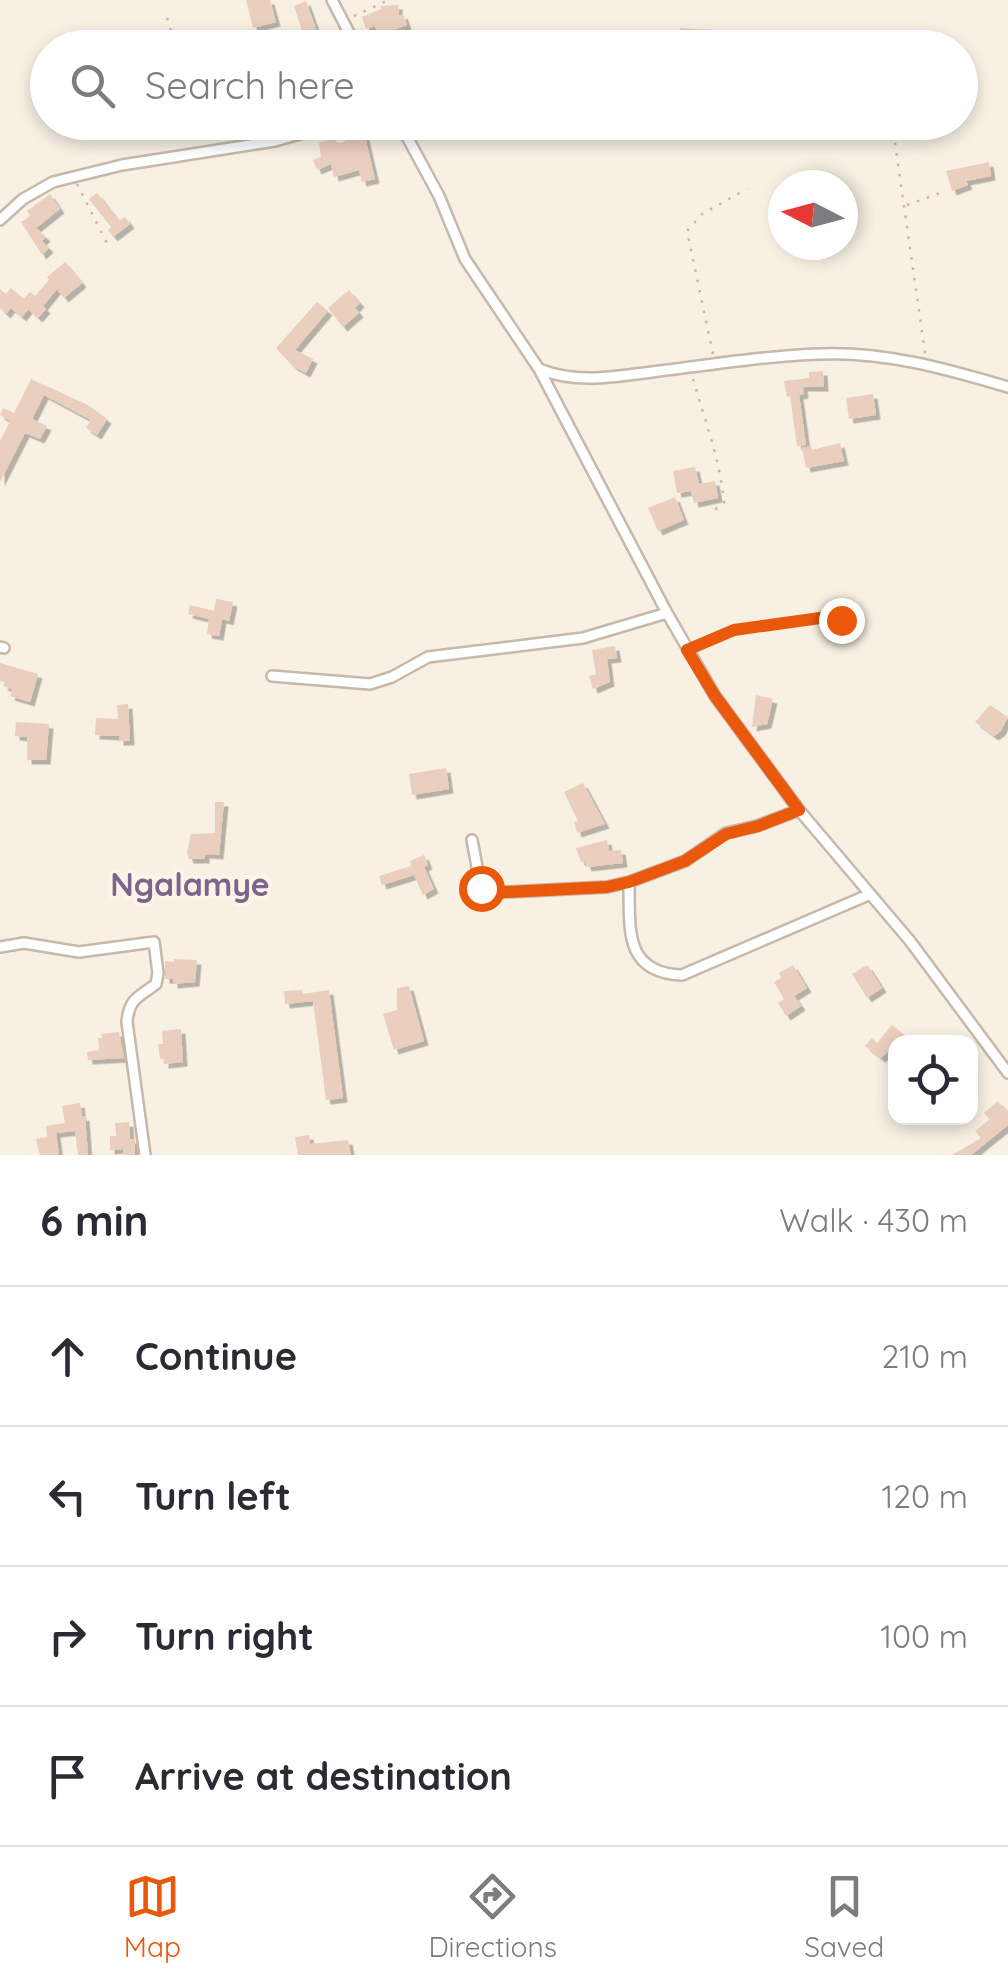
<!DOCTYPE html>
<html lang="en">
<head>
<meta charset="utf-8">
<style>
  body { margin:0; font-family:Quicksand,sans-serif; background:#f2f2f3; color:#2b2b33 }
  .controls { position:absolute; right:30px; bottom:30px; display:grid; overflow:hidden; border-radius:20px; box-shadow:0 5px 15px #0003 }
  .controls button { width:90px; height:90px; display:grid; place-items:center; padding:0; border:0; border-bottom:2px solid #e1e1e2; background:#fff; color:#2b2b33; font:50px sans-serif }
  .compass { position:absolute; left:768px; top:170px; width:90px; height:90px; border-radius:50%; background:#fff; box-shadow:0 5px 15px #0003; rotate:276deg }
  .stop { position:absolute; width:30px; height:30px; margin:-22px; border:8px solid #ea580c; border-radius:50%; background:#fff }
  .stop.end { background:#ea580c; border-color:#fff; box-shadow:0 2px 10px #0008 }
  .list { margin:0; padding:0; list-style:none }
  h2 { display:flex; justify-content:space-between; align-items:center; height:130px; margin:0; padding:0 40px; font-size:42px }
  h2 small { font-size:32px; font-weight:400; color:#7c7c81 }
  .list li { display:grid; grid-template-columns:65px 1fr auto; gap:30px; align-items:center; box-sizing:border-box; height:140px; padding:0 40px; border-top:2px solid #e1e1e2 }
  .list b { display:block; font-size:38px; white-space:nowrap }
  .list em { font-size:32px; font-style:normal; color:#7c7c81 }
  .icon { flex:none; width:55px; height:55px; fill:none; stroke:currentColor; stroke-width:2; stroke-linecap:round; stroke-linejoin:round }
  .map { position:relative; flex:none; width:1008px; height:1155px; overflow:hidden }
  .search { position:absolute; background:#fff; box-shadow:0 5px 15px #0003; left:30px; right:30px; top:30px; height:110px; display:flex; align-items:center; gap:25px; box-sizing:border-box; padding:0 35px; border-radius:55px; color:#7c7c81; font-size:38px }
  .sheet { height:690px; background:#fff }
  nav { display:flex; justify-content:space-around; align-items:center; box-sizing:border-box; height:140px; border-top:2px solid #e1e1e2; background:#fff; font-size:28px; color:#7c7c81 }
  nav a { display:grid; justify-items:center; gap:5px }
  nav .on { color:#ea580c }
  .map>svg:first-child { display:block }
</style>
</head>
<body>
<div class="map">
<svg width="1008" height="1155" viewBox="0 0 1008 1155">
  <defs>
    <filter id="shadow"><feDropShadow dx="4.5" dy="4.5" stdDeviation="0" flood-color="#0004"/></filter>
  </defs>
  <rect width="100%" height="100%" fill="#f8f0e3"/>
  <path fill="#eacfbf" filter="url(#shadow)" d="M246,0H270L276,22L253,28Z
    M306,1L320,40L307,45L294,6Z
    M398,5L399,16L403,14L407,25L393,30V46L382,48L375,26L366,29L362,17L381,9V6Z
    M680,28L715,30L714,45L679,44Z
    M364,132L375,179L362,182L359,170L334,177L331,164L317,170L313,160L321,157L319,143L334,138L338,144Z
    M989,162L991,176L966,181L968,185L952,191L946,171Z
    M97,193L119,221L125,217L130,224L113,237L108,230L111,227L89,199Z
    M50,194L60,209L36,228L46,237L42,241L49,248L42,255L21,222L30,216L27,211Z
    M65,262L82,283L64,298L57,289L43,306L46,309L38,318L28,309L22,317L11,308L6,314L0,308V289L6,294L11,288L24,299L30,292L35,296L49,280L47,277Z
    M349,290L360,303L355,308L359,313L343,327L328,308Z
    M317,302L328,311L295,350L313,359L306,373L293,366L276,348Z
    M823,371L824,387H803L804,394L799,395L806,445L797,446L790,396L787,397L784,381L809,378V372Z
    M31,379L88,405L107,419L97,435L86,428L91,420L44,395L32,419L47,426L40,439L25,433L0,482V441L10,421L0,415L3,408L14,413Z
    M873,394L876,415L849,419L846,398Z
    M840,443L844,461L806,468L802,448L811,446L812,450Z
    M695,467L699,484L715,481L718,498L694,503L691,491L677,493L673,471Z
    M675,497L684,520L658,531L648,508Z
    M216,599L233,602L229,621L222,619L219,636L207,634L209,619L188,614L190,605L214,611Z
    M615,646L617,658L607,659L610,682L593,689L589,676L596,674L592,650Z
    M0,663L38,674L30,702L10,696L12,689L3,686L5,682L0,681Z
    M756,695L773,699L767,724L752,727Z
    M128,704L130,741H119V736L95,735L96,718L118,719L117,705Z
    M990,705L1008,717L1001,731L994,736L975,722Z
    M16,722L49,724L46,760H27V737L15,736Z
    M446,768L449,789L412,795L409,774Z
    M583,783L605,824L577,833L574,822L578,821L564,792Z
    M215,802H224L219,855L205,854V859H189L187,853L191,834L215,833Z
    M607,840L609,851L621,850L623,863L587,867L585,861L581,862L576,848Z
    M424,855L428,865L424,867L434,889L423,895L414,875L382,885L379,876L411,866L410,861Z
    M174,959L197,960L195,982L173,984V979H165V961L174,962Z
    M793,965L807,988L794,996L801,1006L786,1016L778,1003L784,999L774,982L781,978L779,973Z
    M865,966H868L882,988L867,998L852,974Z
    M409,986L424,1041L394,1050L383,1014L397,1010V988Z
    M302,990L303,994L329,990L343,1098L326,1100L313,1001L285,1004L284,991Z
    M892,1025L906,1036L881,1058L865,1046L872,1038L877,1043Z
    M181,1029L183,1062L164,1064V1058L160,1059L158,1044H163L162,1031Z
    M119,1032L124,1058L88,1060L87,1052L99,1050L98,1038H102L101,1034Z
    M998,1101L1008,1113V1125L971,1155H952L981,1138L975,1131L990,1119L984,1113Z
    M80,1103L82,1117L85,1116L88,1155H78L75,1131L56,1133L59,1155H40L36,1139L47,1137L46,1126L65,1123L62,1106Z
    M129,1122L130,1139H135V1155H124L123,1149L110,1150V1136H116L115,1123Z
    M309,1135L310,1144L348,1140L351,1155H298L295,1137Z"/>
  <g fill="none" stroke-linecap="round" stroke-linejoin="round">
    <defs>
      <path id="street" d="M332,0L357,48
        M399,122L439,196L465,259L539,369L667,613L715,696L799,810L910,941L1008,1073
        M0,220L23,199L53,182L122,165L275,141L342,122
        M539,369C576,384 614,377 652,372C707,365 764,356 820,354C884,351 947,369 1008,387
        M0,647L4,648
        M272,676L370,684L392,677L428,657L583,638L667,613
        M799,810L757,826L726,833L685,861L629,882C630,928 623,973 682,975L868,895
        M472,840L481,888L487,893L607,887L629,882
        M0,947L24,943L79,952L154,942L158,973L156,984C139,997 129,998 127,1022L145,1155"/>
    </defs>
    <use href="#street" stroke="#c7b8ac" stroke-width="14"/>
    <path stroke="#ceb3a3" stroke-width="2.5" stroke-dasharray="2.5 8" stroke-linecap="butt" d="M354,16L389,0
      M167,18L176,48
      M205,122L210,140
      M892,122L925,353
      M77,184L110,249
      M907,205L943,192
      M713,354L687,231L702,214L747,189
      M693,379C705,421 720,459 724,503L712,512
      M697,645L734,630L827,617L841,620"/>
    <use href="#street" stroke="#fff" stroke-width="9"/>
  </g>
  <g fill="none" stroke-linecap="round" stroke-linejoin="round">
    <path stroke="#ea580c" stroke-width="12" d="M481,888L487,893L607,887L629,882L685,861L726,834L758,826L799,810L715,696L687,650L734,630L827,617L841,620"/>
  </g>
  <g text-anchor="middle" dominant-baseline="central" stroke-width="8" stroke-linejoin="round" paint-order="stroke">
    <g font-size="32" font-weight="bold" fill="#7c6589" stroke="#fcf4e9">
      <text x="190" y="884">Ngalamye</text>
    </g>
  </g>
</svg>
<div class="controls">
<button><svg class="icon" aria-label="locate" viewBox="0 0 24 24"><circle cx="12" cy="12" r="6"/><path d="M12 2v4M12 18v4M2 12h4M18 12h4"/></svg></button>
</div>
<svg class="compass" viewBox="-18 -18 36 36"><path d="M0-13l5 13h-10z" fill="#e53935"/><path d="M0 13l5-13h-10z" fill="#7c7c81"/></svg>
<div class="stop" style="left:481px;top:888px"></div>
<div class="stop end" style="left:841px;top:620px"></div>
<div class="search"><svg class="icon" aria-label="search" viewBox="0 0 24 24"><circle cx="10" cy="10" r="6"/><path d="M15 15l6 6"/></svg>Search here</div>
</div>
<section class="sheet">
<h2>6 min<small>Walk · 430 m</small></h2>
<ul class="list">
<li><svg class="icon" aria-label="ahead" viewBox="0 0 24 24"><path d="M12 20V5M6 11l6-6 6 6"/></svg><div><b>Continue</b></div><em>210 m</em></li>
<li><svg class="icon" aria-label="left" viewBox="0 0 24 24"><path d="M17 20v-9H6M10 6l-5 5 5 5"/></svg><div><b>Turn left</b></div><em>120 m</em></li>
<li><svg class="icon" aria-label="right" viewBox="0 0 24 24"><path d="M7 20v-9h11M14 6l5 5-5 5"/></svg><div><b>Turn right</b></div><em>100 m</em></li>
<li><svg class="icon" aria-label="arrive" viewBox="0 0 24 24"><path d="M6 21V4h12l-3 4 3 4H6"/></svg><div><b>Arrive at destination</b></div></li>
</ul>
</section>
<nav>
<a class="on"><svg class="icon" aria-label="map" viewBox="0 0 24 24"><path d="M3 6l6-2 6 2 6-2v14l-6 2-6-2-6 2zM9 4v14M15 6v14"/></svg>Map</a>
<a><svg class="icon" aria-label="directions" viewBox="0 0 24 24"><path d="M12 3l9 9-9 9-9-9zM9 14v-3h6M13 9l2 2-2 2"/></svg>Directions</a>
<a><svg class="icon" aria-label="saved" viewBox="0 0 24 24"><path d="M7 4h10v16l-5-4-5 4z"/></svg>Saved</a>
</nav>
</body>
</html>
